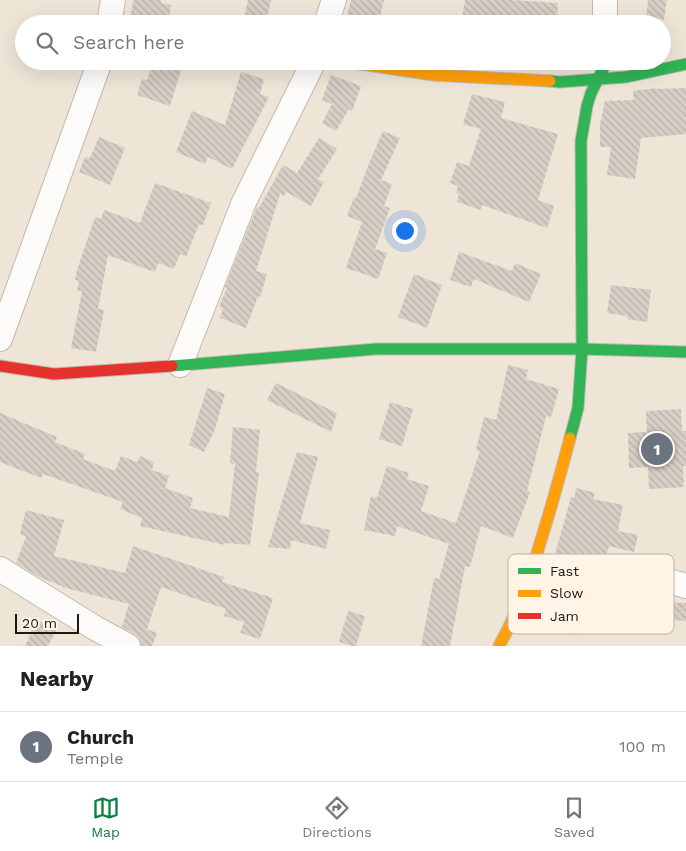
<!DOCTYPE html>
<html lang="en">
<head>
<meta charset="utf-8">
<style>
  body { margin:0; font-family:"Work Sans",sans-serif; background:#f2f2f2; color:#222 }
  .scale { position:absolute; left:15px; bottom:12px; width:64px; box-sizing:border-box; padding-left:5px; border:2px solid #1e180f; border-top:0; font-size:14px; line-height:18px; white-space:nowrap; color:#1e180f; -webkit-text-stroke:4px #fff4e6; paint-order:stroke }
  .you { position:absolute; left:404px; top:230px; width:18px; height:18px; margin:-12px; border:4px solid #fff; border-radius:50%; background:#1a73e8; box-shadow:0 0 0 8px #1a73e833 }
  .badge { display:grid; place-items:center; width:32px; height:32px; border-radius:50%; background:#0b8043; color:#fff; font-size:16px; font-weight:700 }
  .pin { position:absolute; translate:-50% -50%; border:2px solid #fff; box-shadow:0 1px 5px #0006 }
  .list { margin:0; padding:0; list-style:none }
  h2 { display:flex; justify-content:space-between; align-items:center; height:65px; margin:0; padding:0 20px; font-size:21px }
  h2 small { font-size:16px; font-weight:400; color:#767676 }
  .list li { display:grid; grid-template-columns:32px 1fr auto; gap:15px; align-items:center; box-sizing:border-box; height:70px; padding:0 20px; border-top:1px solid #e0e0e0 }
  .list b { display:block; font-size:19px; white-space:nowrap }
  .list p { margin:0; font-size:16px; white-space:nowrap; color:#767676 }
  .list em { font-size:16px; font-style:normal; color:#767676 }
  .icon { flex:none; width:28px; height:28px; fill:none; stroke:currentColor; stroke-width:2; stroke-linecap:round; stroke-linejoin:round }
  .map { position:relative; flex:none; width:686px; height:646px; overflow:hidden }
  .search { position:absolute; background:#fff; box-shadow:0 5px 20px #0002; left:15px; right:15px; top:15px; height:55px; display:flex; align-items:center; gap:12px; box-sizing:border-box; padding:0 18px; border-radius:28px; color:#767676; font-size:19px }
  .sheet { height:135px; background:#fff }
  nav { display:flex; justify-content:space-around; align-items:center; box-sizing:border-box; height:70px; border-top:1px solid #e0e0e0; background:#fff; font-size:14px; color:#767676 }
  nav a { display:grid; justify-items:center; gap:2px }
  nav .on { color:#0b8043 }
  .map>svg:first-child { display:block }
</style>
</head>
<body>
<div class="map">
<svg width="686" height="646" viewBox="0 0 686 646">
  <defs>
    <pattern id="building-back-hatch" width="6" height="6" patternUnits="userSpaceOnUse" patternTransform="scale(1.25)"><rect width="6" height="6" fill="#d7cec5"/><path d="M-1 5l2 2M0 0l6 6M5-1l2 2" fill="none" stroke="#b8b0a8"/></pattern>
  </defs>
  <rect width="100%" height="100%" fill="#eee5d7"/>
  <path fill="url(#building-back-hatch)" d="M133,0H161V3L171,5L168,24H139L130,22Z
    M248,0H271L266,24H243Z
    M351,0H384L378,24H345Z
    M465,0H511L558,3L557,24H461Z
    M648,0H667L664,20L646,18Z
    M153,61H184L170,106L137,95L142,79L147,80Z
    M241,72L264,79L260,94L269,97L232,169L208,157L205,164L176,152L192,111L225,125Z
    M331,75L361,86L352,111L349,109L336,131L322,123L332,104L322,100Z
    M657,88V89L686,88V134L641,138L635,179L607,175L611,147H600V124L605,101L634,100L633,91Z
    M472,94L505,102L501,118L558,134L538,200L554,206L547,228L482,205L481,210L457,202L459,194L456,193L458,186L450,183L457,162L469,166L481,129L463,124Z
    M383,131L400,138L381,180L392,184L384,206L390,208L375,249L387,253L378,279L346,268L362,222L347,216L354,198H356L370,161Z
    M99,137L125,148L110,185L79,172L85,157L90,158Z
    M319,138L337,149L318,179L324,182L311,206L286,192L284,196L280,194L256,271L267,274L260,297L258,296L246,328L220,318L223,308L219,307L227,288L225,287L257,207L259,208L283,165L297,173Z
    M155,183L211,203L203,225L199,224L186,257L180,254L174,269L158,263L155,272L108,255L98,309L104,310L96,352L71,348L82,291L77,290L79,281L75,280L77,270L95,217L101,219L104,210L140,223Z
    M459,252L512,271L515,263L541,274L529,302L474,279L471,287L450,280Z
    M414,274L442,285L427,328L398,317Z
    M611,285L651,290L647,322L627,319L628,316L607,313Z
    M508,365L528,370L526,379L559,389L551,417L546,416L527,491L530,492L513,538L481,526L470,567L465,566L450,646H421L434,578L439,579L449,544L397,526L395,536L364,530L371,496L377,498L387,466L409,473L407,479L429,486L421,511L456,523L480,451L476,450L484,417L496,420Z
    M276,383L337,413L331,432L267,400Z
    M207,388L225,394L215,429L204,452L189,445Z
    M390,402L413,409L402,446L379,439Z
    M681,409L682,431H686V466H683L684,487L649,489L648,467L629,468L628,433L647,432L646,411Z
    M0,413L57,437L55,442L85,454L83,459L115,471L121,456L137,462L140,456L154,462L152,470L169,476L165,488L193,498L190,508L229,517L235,464L230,463L233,427L260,430L256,472H259L250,545L225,543V545L140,526L142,518L120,509L123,502L43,474L41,478L0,462Z
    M297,452L318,457L300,523L330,530L326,549L291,540L290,549L268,547Z
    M576,488L595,493L593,499L623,505L618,531L638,535L634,552L609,546L604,563H601L584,560V562L554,558L571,497L574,498Z
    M26,510L64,520L54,556L125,573L133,546L224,577L222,582L273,598L260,639L240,633L244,622L224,616L226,609L161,587L147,629L157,633L152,646H142L139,638L135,634L122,627L129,604L62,587V586L41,578L16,563L26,536L20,534Z
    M554,586L582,589L581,612L629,615L628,634L579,631V635L551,633Z
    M641,595L657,596V602L686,603V621L639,618Z
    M348,611L365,616L356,646H352L339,642Z
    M37,620L57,629L48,646H25Z"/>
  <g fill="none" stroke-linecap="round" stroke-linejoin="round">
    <defs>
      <path id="street" d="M605,0V24
        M109,24L113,0
        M326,24L334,0
        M0,339L100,61
        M180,365L244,202L314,61
        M533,568L568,574L601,577L627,574L649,575L686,586
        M0,569L95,628L128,646"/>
      <path id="fast" d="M550,81L560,82L626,77L686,64
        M172,366L376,349H582L686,352
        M570,438L578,408L582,349L581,141L587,106L591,93L604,67L605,61"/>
      <path id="slow" d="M341,61L434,75L550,81
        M499,646C521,607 532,570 545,527C554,498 562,468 570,438"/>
      <path id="jam" d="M0,366L54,374L172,366"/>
    </defs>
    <use href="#street" stroke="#c0b9af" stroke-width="26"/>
    <use href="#fast" stroke="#c0b9af" stroke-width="13"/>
    <use href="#slow" stroke="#c0b9af" stroke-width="13"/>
    <use href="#jam" stroke="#c0b9af" stroke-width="13"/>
    <use href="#street" stroke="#fcfbf9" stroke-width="24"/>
    <use href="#fast" stroke="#30b455" stroke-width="11"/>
    <use href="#slow" stroke="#ff9f0a" stroke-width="11"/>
    <use href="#jam" stroke="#e5322d" stroke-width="11"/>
  </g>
  <rect x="508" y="554" width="166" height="80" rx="8" fill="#fff4e6" stroke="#bcb2a6" stroke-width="1"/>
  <rect x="518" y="568" width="23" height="6" fill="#30b455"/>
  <rect x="518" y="590" width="23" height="7" fill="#ff9f0a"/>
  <rect x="518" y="613" width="23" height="6" fill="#e5322d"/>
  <g font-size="14" fill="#1e180f">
    <text x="550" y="576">Fast</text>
    <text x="550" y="598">Slow</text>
    <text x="550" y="621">Jam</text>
  </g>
</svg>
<div class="scale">20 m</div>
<div class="you"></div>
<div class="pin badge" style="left:657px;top:449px;background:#6b7280">1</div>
<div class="search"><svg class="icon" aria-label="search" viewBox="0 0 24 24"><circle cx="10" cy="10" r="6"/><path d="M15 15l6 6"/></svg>Search here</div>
</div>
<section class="sheet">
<h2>Nearby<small></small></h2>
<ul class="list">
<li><span class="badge" style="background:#6b7280">1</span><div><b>Church</b><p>Temple</p></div><em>100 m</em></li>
</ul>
</section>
<nav>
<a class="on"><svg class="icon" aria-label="map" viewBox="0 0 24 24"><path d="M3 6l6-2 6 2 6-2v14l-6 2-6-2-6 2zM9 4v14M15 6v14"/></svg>Map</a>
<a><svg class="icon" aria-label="directions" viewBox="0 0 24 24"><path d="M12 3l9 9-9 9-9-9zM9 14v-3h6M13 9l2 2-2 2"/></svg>Directions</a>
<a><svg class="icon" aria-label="saved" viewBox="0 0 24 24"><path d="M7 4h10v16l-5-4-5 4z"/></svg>Saved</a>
</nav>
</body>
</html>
